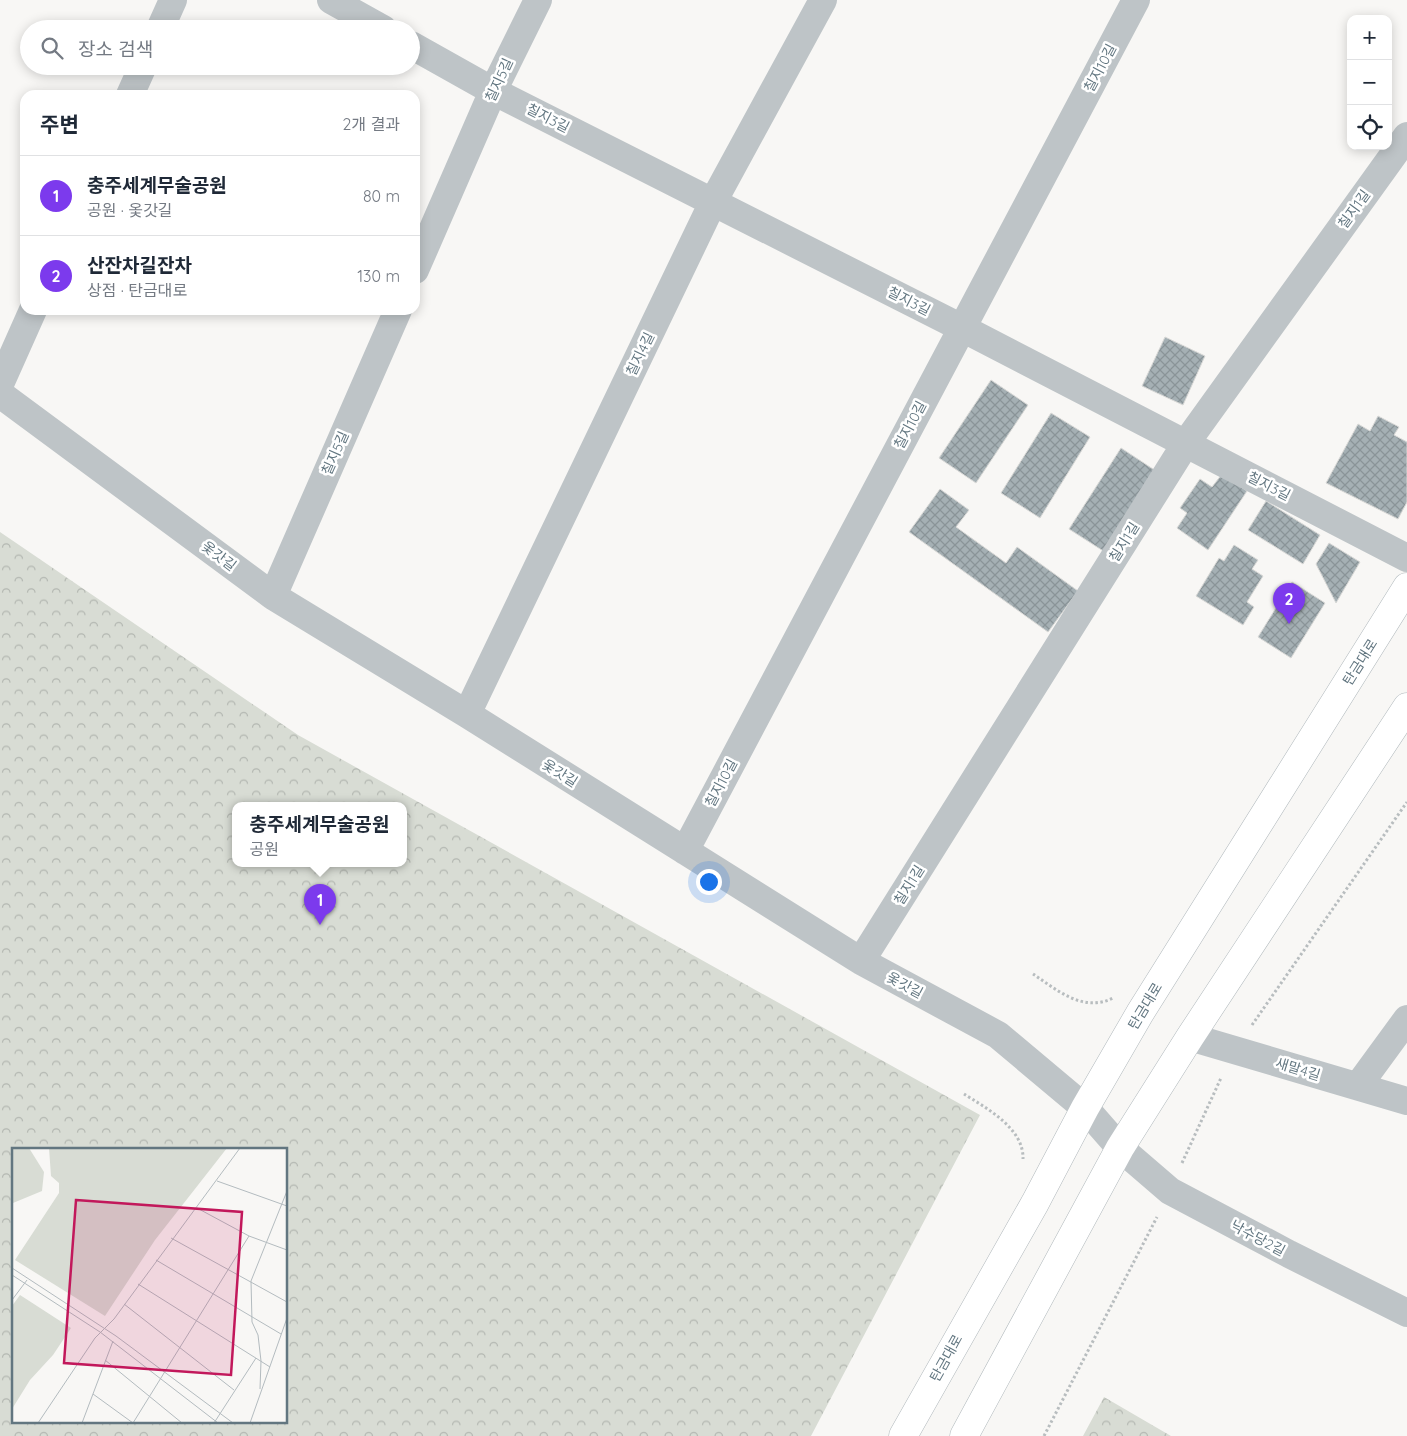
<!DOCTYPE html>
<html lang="ko">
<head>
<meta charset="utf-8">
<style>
  body { margin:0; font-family:Quicksand,"Noto Sans KR",sans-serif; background:#f6f6f7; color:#1f2937 }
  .controls { position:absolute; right:15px; top:15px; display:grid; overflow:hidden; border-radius:10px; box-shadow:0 2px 12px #0003 }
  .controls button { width:45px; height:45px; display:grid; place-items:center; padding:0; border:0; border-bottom:1px solid #e0e1e3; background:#fff; color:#1f2937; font:25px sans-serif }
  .you { position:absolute; left:708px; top:881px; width:18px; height:18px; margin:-12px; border:4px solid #fff; border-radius:50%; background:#1a73e8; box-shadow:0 0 0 8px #1a73e833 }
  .badge { display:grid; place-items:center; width:32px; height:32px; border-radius:50%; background:#7c3aed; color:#fff; font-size:16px; font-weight:700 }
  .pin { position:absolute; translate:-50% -41px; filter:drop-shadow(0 1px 2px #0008) }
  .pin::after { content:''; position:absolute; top:26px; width:18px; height:15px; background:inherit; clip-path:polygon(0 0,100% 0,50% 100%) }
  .popup { position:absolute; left:232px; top:802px; width:175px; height:65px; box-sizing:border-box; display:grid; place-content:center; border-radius:10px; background:#fff; filter:drop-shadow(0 1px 4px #0005); font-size:16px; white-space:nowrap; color:#747a83 }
  .popup b { font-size:19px; color:#1f2937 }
  .popup::after { content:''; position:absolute; left:50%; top:100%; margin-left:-10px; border:10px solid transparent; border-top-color:#fff }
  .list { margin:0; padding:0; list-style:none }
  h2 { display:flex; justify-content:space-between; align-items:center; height:65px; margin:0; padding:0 20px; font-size:21px }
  h2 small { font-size:16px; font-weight:400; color:#747a83 }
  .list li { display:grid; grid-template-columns:32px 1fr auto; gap:15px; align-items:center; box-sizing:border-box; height:80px; padding:0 20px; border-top:1px solid #e0e1e3 }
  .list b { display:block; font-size:19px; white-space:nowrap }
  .list p { margin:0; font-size:16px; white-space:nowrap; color:#747a83 }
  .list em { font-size:16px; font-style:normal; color:#747a83 }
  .icon { flex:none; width:28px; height:28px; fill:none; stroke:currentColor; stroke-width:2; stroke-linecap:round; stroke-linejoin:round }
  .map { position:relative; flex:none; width:1407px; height:1436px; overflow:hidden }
  .search { position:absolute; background:#fff; box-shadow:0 2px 12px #0003; left:20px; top:20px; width:400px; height:55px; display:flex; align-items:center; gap:12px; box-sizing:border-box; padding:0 18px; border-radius:28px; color:#747a83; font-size:19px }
  .panel { position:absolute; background:#fff; box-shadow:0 2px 12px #0003; left:20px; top:90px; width:400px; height:225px; border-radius:15px }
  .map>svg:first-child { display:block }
</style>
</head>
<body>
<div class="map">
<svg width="1407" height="1436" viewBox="0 0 1407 1436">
  <defs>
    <pattern id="park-crowns" width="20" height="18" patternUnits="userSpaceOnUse" patternTransform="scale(1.25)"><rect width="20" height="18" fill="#d8dcd4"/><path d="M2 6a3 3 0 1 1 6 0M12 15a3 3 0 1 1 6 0" fill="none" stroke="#b3b7b1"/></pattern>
    <pattern id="building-cross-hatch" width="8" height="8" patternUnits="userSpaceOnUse" patternTransform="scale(1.25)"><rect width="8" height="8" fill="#a5b0b4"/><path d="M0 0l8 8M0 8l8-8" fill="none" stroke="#8a9498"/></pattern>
  </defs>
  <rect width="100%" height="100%" fill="#f8f7f5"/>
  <path fill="url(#park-crowns)" fill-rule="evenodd" d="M0,532L298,735L980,1115L811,1436H0ZM236,806H404V864H236ZM14,1150H286V1422H14Z
    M1104,1397L1171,1436H1083Z"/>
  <path fill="url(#building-cross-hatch)" stroke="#d9d9d7" d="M1165,337L1205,356L1183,405L1142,386Z
    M991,380L1028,405L976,483L939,458Z
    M1051,413L1090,437L1040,518L1001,493Z
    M1378,416L1399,427L1394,435L1407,442V502L1398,519L1326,483L1358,424L1370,431Z
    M1121,448L1159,473L1108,554L1069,529Z
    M1222,474L1247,491L1208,550L1177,528L1187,513L1180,508L1200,479L1212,487Z
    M940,489L969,510L956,527L1006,563L1017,547L1078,591L1048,632L909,532Z
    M1266,501L1320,535L1303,564L1248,530Z
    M1329,543L1360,562L1336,603L1316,564Z
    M1234,545L1258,560L1252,569L1263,576L1247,602L1254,607L1243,625L1196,596L1219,558L1224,561Z
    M1292,582L1325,603L1291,658L1258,637Z"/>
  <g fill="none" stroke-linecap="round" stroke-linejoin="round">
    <defs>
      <path id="secondary" d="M903,1436L1035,1203L1085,1108L1140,1013L1407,587
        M964,1436L1120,1148L1190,1037L1407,707"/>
    </defs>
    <use href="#secondary" stroke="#b0b8bc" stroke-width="29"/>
    <path stroke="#b8bdbf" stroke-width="3" stroke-dasharray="2.5 2.5" stroke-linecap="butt" d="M1033,974C1057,990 1083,1013 1113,998
      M1252,1025L1407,802
      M964,1094C986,1108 1024,1128 1023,1159
      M1182,1163L1221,1078
      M1044,1436L1157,1217"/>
    <path stroke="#bec4c7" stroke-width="28" d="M331,0L383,29
      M160,29L173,0
      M411,45L493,91L962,328L1407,558
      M130,95L143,66
      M415,270L493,91L538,0
      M0,384L33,310
      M0,394L273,596L467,714L861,961L998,1035L1085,1108L1120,1148L1170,1191L1289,1254L1407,1313
      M273,596L398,310
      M467,714L713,202L823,0
      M685,851L1136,0
      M861,961L1186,443L1407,136
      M1190,1037L1407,1101
      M1358,1086L1407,1019"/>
    <use href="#secondary" stroke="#fff" stroke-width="28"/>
  </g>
  <g text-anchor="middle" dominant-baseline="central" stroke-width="5" stroke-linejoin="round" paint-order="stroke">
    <g font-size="14" fill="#627680" stroke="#fff">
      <text transform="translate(1100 68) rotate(-62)">칠지10길</text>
      <text transform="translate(499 80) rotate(-65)">칠지5길</text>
      <text transform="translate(548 118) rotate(27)">칠지3길</text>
      <text transform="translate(1354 209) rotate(-54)">칠지1길</text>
      <text transform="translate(909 301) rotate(27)">칠지3길</text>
      <text transform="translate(640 354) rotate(-64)">칠지4길</text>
      <text transform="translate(910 425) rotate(-62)">칠지10길</text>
      <text transform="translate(335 453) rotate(-66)">칠지5길</text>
      <text transform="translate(1269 486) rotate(27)">칠지3길</text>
      <text transform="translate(1124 542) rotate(-58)">칠지1길</text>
      <text transform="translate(219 556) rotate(37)">옻갓길</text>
      <text transform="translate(1360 662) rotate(-58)">탄금대로</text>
      <text transform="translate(560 773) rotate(32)">옻갓길</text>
      <text transform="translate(721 783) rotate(-62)">칠지10길</text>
      <text transform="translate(909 885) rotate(-58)">칠지1길</text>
      <text transform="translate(905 985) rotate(28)">옻갓길</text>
      <text transform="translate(1145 1006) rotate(-59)">탄금대로</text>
      <text transform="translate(1298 1069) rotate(17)">새말4길</text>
      <text transform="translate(1258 1238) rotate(28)">낙수당2길</text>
      <text transform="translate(946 1358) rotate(-61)">탄금대로</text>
    </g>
  </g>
  <g transform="translate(12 1148)">
    <rect width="275" height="275" fill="#f8f7f5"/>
    <path d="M0,0H17L32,24L30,43L1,55ZM37,0H215L143,92L93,168L3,112L47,45V35L39,28ZM8,147L59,180L41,207L18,232L0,261V158Z" fill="#d8dcd4"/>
    <path fill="none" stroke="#b3bbbf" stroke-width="1" d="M205,33L275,58M185,60L237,88L275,102M159,90L275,154M144,112L269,186M0,120L104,188L221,275M0,127L88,184L206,275M126,136L258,219M0,152L15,132M112,156L222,242M93,212L170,275M248,241L249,213L246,187L240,174L239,133L275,43M81,246L121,275M26,275L83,190L102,171L228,0M70,275L101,193M121,275L237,88M202,275L244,210M238,275L275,170"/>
    <path fill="#c2185b" fill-opacity="0.15" stroke="#c2185b" stroke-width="2.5" d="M64,52L230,64L219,227L52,215Z"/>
    <rect width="275" height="275" fill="none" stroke="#627680" stroke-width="2.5"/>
  </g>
</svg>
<div class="controls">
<button>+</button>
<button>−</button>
<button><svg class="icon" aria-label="locate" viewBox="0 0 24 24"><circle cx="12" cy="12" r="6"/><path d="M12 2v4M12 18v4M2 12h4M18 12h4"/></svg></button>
</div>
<div class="you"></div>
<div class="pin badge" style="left:320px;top:925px">1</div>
<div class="popup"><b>충주세계무술공원</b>공원</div>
<div class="pin badge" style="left:1289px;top:624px">2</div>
<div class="search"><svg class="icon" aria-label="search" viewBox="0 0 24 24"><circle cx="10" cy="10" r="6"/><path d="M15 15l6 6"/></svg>장소 검색</div>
<section class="panel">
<h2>주변<small>2개 결과</small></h2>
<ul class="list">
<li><span class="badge">1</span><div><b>충주세계무술공원</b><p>공원 · 옻갓길</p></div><em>80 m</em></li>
<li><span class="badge">2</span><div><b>산잔차길잔차</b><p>상점 · 탄금대로</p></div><em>130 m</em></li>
</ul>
</section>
</div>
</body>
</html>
